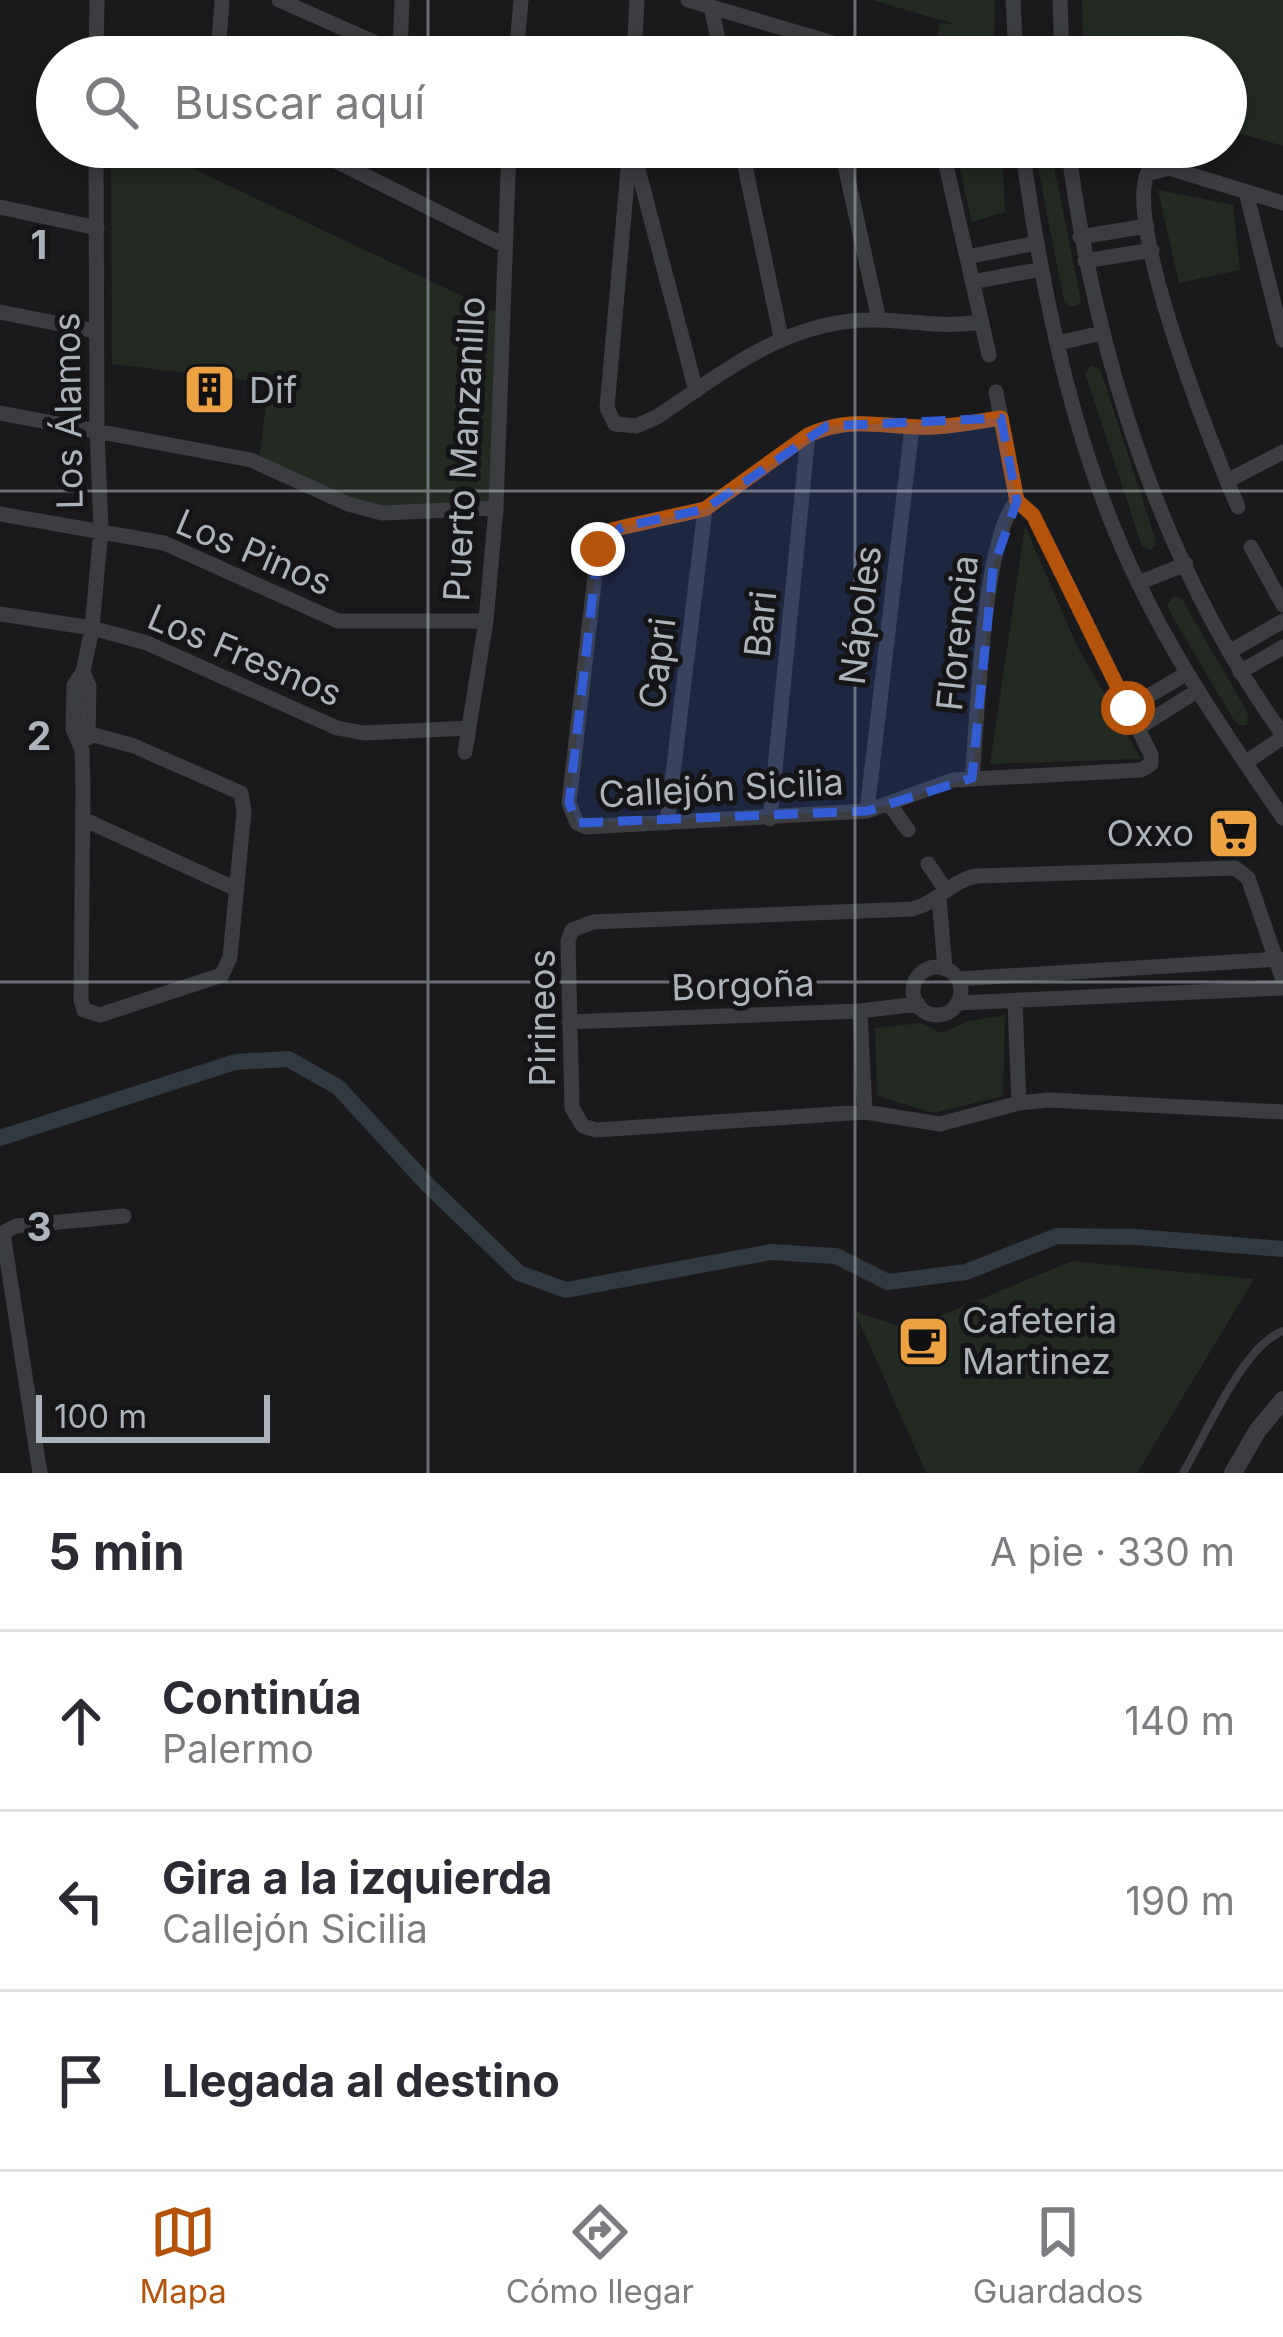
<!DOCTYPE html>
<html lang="es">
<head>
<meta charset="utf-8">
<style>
  body { margin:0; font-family:Inter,sans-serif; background:#f7f7f7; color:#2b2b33 }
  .scale { position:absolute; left:36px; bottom:30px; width:234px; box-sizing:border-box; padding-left:12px; border:6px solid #adb3bb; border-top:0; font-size:33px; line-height:42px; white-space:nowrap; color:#adb3bb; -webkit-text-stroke:9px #151517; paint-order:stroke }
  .stop { position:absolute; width:36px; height:36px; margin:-27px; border:9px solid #b45309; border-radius:50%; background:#fff }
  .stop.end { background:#b45309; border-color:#fff; box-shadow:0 3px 12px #0008 }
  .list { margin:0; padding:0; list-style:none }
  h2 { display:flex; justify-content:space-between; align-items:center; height:156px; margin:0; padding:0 48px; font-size:51px }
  h2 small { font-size:39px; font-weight:400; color:#7c7c81 }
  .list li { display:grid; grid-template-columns:78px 1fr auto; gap:36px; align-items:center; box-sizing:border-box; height:180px; padding:0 48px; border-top:3px solid #e1e1e2 }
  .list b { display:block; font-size:45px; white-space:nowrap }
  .list p { margin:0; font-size:39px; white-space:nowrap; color:#7c7c81 }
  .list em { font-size:39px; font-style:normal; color:#7c7c81 }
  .icon { flex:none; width:66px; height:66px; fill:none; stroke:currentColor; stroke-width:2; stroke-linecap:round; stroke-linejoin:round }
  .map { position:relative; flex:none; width:1283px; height:1473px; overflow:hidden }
  .search { position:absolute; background:#fff; box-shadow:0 6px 18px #0003; left:36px; right:36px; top:36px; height:132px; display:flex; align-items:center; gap:30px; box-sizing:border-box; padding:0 42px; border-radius:66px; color:#7c7c81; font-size:45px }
  .sheet { height:696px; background:#fff }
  nav { display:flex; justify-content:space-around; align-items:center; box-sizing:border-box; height:168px; border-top:3px solid #e1e1e2; background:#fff; font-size:33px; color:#7c7c81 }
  nav a { display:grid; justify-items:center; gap:6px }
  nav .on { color:#b45309 }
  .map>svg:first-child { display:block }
</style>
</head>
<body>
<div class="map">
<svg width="1283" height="1473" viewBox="0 0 1283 1473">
  <rect width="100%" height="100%" fill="#1a1a1c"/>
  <path fill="#222a22" d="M872,0H995L994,36L934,56L940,23L958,25Z
    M1082,0H1283V146L1226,129V57H1083Z
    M111,147H147L496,312L490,503L385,511L352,502L259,458L269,383L112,364Z
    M955,147H1002L1005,212L972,222Z
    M1034,147H1050L1081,300L1077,306H1068L1064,301Z
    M1158,190L1233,205L1240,270L1179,283Z
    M1091,366L1100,369L1155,538L1156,545L1150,550L1142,546L1085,373Z
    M1025,526L1076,644L1141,759L990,764Z
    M1174,596L1182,599L1248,713L1247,725H1239L1233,719L1175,621L1167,605Z
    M1005,1015L1003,1096L934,1113L877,1096L875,1028L921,1023L941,1033L969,1021Z
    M1072,1261L1254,1279L1137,1473H926L855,1312L909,1329Z"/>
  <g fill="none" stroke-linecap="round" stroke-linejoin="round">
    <path stroke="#303a40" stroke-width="16" d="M0,1138L235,1062L288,1059L338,1087L427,1184L519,1273L566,1290L771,1252L836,1256L888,1282L966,1272L1057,1236L1136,1237L1283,1249"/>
    <path stroke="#3b3d41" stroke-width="8" d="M1183,1473C1205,1436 1243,1345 1283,1331"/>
    <path stroke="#3b3d41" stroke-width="15" d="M279,0L408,57
      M688,0L880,57
      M1013,0L1016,57
      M1060,0L1062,57
      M711,7L722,57
      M96,43L125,57
      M400,53L402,0
      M96,57L97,0
      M218,57L222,0
      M516,57L521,0
      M634,57L637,0
      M308,147L504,245
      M630,147L607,408L615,424L636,426L657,417C725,371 791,317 878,320C917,321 939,328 981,322
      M741,147L781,337
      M841,147L879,320
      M942,147L989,355
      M1022,147C1042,292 1073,450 1138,582C1178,666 1230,741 1283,818
      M1068,147C1095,354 1160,564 1283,735
      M633,150L696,391
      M1246,192L1283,340
      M0,207L97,228
      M1080,237L1147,226
      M967,257L1036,243
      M1085,261L1152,250
      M972,282L1042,269
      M0,312L95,331
      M1058,343L1102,333
      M996,392L1017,501L1033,515L1045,539L1151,755V764L1141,770L953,780L867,811L586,827L577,823L569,803L598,549L603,537L622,527L705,509L808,435C857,414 885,429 933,427C956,426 979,421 1001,418
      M0,413L251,460L348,504L382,513L496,508
      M1227,481L1283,452
      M1238,507C1212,447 1126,230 1147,174L1169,168L1283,203
      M0,514L164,543L338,621H486
      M1251,547L1283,605
      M1138,583L1186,564
      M0,614L92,628L147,643L337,728L364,733L469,728
      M1229,652L1283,621
      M83,672L89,686L88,738
      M1240,672L1283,647
      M1128,708L1186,674
      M1138,728L1197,691
      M73,729L134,746L241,793L244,811L230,957L222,975L100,1015L84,1010L81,1000L83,787L82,750L73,729L74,685L83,672L92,628L101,529L97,430L96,147
      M465,752L486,621L496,508L509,147
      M1245,763L1283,737
      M972,778C978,720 982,538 1017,501
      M890,805L908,830
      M867,811L912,427
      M83,819L236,889
      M770,819L808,435
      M667,823L705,509
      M928,864L946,890
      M939,897L945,969
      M913 991a24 24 0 1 1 48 0a24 24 0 1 1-48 0Z
      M958,979L1280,959
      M1283,980L1248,878L1235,868L977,876C951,880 938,903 912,909L593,922L572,930L568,941L572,1108L583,1126L596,1130L865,1112L940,1124L1019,1103L1049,1100L1283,1112
      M958,1003L1283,988
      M1015,1003L1019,1103
      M860,1011L865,1112
      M569,1022L860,1011L918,1004
      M40,1473L3,1233L16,1226L124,1216"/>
    <path stroke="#3b3d41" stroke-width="18" d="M1233,1473L1258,1430L1283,1400"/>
  </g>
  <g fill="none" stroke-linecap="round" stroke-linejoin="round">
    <path stroke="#b45309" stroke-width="15" d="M598,549L611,530L705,509L808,435C856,414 885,429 933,427C956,426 979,421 1001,418L1017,501L1033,515L1128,708"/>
  </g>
  <path fill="#335dd4" fill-opacity="0.2" stroke="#335dd4" stroke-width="9" stroke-dasharray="24 15" stroke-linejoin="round" d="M1001,418L1017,501L993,568L972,778L867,811L577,823L569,803L598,549L622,527L705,509L827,426Z"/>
  <path fill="none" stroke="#adb3bb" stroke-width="3" stroke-opacity="0.55" d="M428,0V57M855,0V57M428,147V1473M855,147V1473M0,491H1283M0,982H1283"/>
  <defs>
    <symbol id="building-square" viewBox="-11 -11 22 22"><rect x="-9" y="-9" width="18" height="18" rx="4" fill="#eca142" stroke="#151517"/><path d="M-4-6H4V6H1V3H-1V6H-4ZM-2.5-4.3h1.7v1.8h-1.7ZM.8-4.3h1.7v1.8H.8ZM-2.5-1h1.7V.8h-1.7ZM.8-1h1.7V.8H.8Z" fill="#111"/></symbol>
    <symbol id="supermarket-square" viewBox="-11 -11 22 22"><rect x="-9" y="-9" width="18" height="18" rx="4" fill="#eca142" stroke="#151517"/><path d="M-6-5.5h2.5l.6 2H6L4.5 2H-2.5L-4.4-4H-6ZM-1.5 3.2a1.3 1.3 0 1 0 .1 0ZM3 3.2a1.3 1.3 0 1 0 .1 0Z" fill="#111"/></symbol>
    <symbol id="cafe-square" viewBox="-11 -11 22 22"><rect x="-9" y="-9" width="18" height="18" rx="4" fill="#eca142" stroke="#151517"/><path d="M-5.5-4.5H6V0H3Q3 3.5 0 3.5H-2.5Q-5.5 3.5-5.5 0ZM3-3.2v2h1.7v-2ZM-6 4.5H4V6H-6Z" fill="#111"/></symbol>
  </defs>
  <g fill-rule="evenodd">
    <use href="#building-square" x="180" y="360" width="59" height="59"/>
    <use href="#supermarket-square" x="1204" y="804" width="59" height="59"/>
    <use href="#cafe-square" x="894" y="1312" width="59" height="59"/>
  </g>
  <g text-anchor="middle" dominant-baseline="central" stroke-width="10" stroke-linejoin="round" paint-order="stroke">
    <g font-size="36" fill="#adb3bb" stroke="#151517" text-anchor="start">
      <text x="249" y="390">Dif</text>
      <text x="1194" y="833" text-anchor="end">Oxxo</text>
      <text x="962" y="1320">Cafeteria<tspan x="962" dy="41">Martinez</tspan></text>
    </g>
    <g font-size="36" fill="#adb3bb" stroke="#151517">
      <text transform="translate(68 411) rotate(-91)">Los Álamos</text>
      <text transform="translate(464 449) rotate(-87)">Puerto Manzanillo</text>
      <text transform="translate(254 552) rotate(23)">Los Pinos</text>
      <text transform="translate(860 615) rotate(-83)">Nápoles</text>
      <text transform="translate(760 624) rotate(-84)">Bari</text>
      <text transform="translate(957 633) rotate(-84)">Florencia</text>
      <text transform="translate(245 655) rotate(23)">Los Fresnos</text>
      <text transform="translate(657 663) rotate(-83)">Capri</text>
      <text transform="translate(721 788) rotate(-3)">Callejón Sicilia</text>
      <text transform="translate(743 985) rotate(-2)">Borgoña</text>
      <text transform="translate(542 1018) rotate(-90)">Pirineos</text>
    </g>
  </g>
  <g font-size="39" text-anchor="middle" font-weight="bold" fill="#adb3bb" stroke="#151517" stroke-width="10" stroke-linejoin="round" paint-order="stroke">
    <text x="39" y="259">1</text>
    <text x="39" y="750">2</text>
    <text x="39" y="1241">3</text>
  </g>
</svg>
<div class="scale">100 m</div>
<div class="stop" style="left:1128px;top:708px"></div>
<div class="stop end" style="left:598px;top:549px"></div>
<div class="search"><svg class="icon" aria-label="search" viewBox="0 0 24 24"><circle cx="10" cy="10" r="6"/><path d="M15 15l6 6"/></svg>Buscar aquí</div>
</div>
<section class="sheet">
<h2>5 min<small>A pie · 330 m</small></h2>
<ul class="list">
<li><svg class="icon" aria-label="ahead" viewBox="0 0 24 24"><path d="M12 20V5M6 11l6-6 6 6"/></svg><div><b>Continúa</b><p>Palermo</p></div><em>140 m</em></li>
<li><svg class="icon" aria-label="left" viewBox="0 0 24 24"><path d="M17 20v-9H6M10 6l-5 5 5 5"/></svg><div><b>Gira a la izquierda</b><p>Callejón Sicilia</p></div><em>190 m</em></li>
<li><svg class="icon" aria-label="arrive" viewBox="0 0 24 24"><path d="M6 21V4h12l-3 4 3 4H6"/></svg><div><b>Llegada al destino</b></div></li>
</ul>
</section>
<nav>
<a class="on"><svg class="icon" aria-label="map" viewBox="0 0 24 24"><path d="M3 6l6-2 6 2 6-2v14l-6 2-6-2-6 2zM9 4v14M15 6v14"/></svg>Mapa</a>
<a><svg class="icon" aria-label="directions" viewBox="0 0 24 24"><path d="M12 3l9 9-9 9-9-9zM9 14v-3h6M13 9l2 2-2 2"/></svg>Cómo llegar</a>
<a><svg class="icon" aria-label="saved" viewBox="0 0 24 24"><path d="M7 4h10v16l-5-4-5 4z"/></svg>Guardados</a>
</nav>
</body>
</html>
